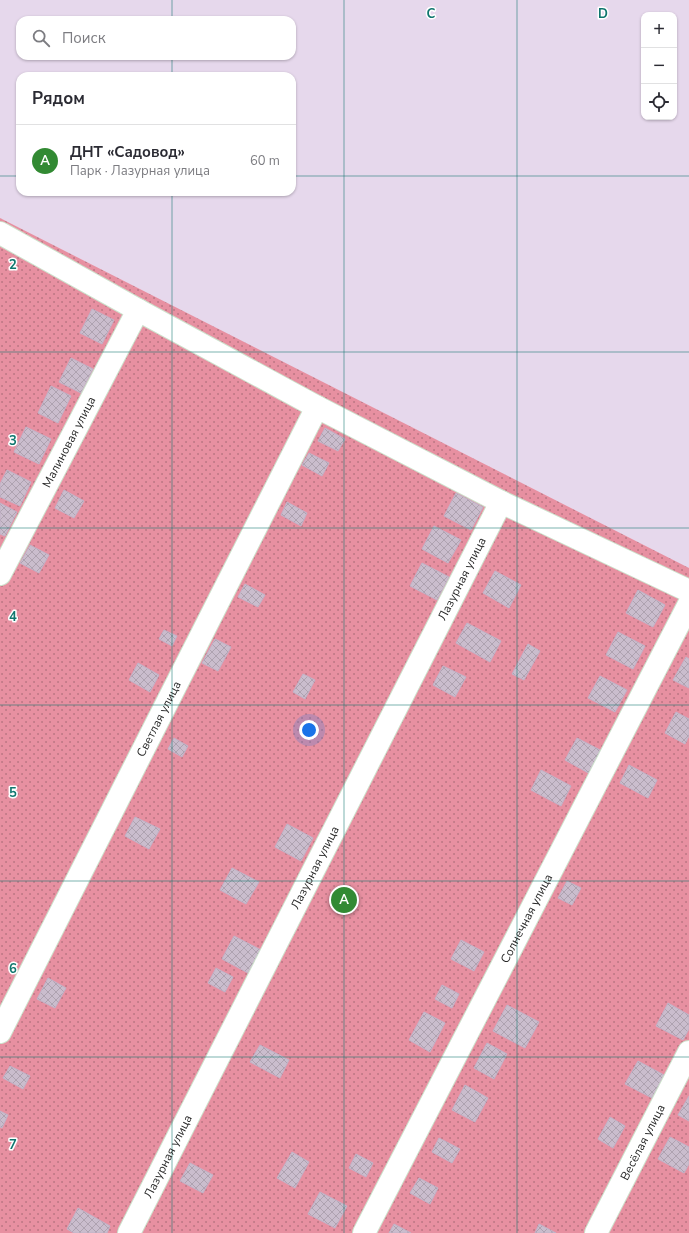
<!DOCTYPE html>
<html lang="ru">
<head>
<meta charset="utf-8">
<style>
  body { margin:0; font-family:"Nunito Sans",sans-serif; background:#f7f7f7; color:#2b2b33 }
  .controls { position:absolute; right:12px; top:12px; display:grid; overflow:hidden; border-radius:8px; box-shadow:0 1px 3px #0004 }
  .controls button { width:36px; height:36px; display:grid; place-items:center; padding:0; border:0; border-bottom:1px solid #e1e1e2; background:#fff; color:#2b2b33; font:20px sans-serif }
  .you { position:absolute; left:309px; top:730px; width:14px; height:14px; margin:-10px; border:3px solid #fff; border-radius:50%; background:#1a73e8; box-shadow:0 0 0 6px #1a73e833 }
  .badge { display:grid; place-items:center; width:26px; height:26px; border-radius:50%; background:#328a33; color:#fff; font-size:13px; font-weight:700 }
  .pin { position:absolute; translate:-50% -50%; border:2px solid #fff; box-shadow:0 1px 4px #0006 }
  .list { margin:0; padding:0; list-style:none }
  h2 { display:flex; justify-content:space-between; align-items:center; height:52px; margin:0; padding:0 16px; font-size:17px }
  h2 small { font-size:13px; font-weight:400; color:#7c7c81 }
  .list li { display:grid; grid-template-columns:26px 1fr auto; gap:12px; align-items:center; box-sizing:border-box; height:72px; padding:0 16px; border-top:1px solid #e1e1e2 }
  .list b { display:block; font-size:15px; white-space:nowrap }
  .list p { margin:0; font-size:13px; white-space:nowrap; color:#7c7c81 }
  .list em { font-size:13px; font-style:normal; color:#7c7c81 }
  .icon { flex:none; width:22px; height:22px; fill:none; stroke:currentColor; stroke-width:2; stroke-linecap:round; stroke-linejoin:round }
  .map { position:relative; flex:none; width:689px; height:1233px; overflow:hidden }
  .search { position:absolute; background:#fff; box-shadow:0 1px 3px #0004; left:16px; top:16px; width:280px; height:44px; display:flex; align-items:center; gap:10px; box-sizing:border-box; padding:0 14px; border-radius:12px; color:#7c7c81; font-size:15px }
  .panel { position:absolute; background:#fff; box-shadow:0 1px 3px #0004; left:16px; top:72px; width:280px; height:124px; border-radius:12px }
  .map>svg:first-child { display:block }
</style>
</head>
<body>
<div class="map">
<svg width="689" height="1233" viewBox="0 0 689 1233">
  <defs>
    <pattern id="grass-dots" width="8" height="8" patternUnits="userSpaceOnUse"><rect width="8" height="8" fill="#e790a1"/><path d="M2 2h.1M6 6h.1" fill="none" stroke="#bb7683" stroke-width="1.8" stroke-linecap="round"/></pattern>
    <pattern id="building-cross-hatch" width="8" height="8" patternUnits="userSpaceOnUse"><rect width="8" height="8" fill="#cabdcd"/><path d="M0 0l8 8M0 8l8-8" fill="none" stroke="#aea2b0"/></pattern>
  </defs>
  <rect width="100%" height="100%" fill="#e6d8ec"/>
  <path fill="url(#grass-dots)" d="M0,218L689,568V1233H0Z"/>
  <path fill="url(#building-cross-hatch)" stroke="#c2b2c7" d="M92,309L114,320L102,344L80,333Z
    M71,358L93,369L81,393L59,382Z
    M51,386L71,396L58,423L38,413Z
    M26,427L51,439L39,464L14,452Z
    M325,428L345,439L338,451L318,441Z
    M309,453L329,463L322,476L302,465Z
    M7,470L31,482L20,506L0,497V484Z
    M64,490L84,501L74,518L55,508Z
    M456,493L483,507L471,530L444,516Z
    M287,502L307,513L301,526L281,515Z
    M0,503L17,512L5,536L0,534Z
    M434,526L461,540L448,563L422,549Z
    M30,545L49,555L39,573L20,563Z
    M422,563L449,577L437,600L410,586Z
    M495,571L521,585L509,608L483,593Z
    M245,584L265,595L258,607L238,597Z
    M638,590L665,605L653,627L626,613Z
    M467,623L501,641L490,662L456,643Z
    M164,630L177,636L172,646L159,639Z
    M618,632L645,646L633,669L606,655Z
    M215,639L231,647L218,671L202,663Z
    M528,644L540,651L524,680L512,674Z
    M686,657L689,659V688L673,680Z
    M138,663L159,675L150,692L129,680Z
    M443,666L466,677L455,697L433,685Z
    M303,674L315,680L305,699L293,692Z
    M600,676L627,690L615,712L588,698Z
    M676,712L689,719V736L685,744L665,733Z
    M174,738L188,746L182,757L168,749Z
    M577,738L604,752L592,775L565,760Z
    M629,765L657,780L648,798L620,783Z
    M541,770L571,786L561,806L531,790Z
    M135,817L160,829L149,849L125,836Z
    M287,824L313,838L301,861L275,847Z
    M232,868L259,882L246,904L220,890Z
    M567,881L581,888L572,905L558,898Z
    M234,936L261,950L248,973L222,959Z
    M461,940L484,952L474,971L451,959Z
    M216,968L233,977L225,992L208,983Z
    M48,978L66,988L55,1008L37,999Z
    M442,985L459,994L452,1008L435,999Z
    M668,1003L689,1015V1029L683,1040L656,1026Z
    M507,1005L539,1022L525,1048L493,1031Z
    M424,1012L445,1023L430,1052L409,1040Z
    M487,1043L507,1054L494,1079L474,1068Z
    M260,1045L289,1060L280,1078L250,1062Z
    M638,1061L664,1075L652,1098L625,1084Z
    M10,1066L30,1076L23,1089L3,1078Z
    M465,1085L488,1098L475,1122L452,1110Z
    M689,1096V1121L678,1115Z
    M0,1111L8,1115L2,1128L0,1127Z
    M610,1117L625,1126L613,1148L598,1139Z
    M670,1137L689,1147V1164L684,1173L658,1159Z
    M439,1138L460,1149L452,1163L432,1152Z
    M292,1152L309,1162L295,1188L277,1178Z
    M356,1154L373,1163L366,1177L349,1168Z
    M190,1163L213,1175L203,1193L180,1181Z
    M419,1178L438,1188L430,1204L410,1193Z
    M320,1192L347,1206L335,1228L308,1214Z
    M78,1208L110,1226L107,1233H74L67,1229Z
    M394,1224L411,1233H389Z
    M539,1224L556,1233H535Z"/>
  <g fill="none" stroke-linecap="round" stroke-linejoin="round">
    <defs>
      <g id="minor">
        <path d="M0,233L138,310L317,407L501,502L689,591"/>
        <path id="s1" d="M0,574L138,310"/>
        <path id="s2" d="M0,1032L317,407"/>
        <path id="s3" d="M129,1233L501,502"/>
        <path id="s4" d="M364,1233L689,604"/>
        <path id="s5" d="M596,1233L689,1052"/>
      </g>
    </defs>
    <use href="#minor" stroke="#cee2cd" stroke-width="24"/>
    <use href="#minor" stroke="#fff" stroke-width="22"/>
  </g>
  <path fill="none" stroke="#0f766e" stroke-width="1" stroke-opacity="0.55" d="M172,0V20M344,0V1233M517,0V1233M172,56V76M0,176H20M292,176H689M172,192V1233M0,352H689M0,528H689M0,705H689M0,881H689M0,1057H689"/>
  <g text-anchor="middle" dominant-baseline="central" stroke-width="3" stroke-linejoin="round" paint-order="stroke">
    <g font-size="12" fill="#282828" stroke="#fff">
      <text stroke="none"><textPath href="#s1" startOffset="149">Малиновая улица</textPath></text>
      <text stroke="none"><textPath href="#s3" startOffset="734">Лазурная улица</textPath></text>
      <text stroke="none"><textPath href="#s2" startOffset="351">Светлая улица</textPath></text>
      <text stroke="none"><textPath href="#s3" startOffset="410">Лазурная улица</textPath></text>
      <text stroke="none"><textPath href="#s4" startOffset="354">Солнечная улица</textPath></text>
      <text stroke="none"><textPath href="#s5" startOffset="102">Весёлая улица</textPath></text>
      <text stroke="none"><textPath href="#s3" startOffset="86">Лазурная улица</textPath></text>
    </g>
  </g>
  <g font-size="13" text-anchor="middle" font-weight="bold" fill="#0f766e" stroke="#fff" stroke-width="3" stroke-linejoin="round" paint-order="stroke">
    <text x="431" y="18">C</text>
    <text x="603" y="18">D</text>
    <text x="13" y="269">2</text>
    <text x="13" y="445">3</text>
    <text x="13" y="621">4</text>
    <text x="13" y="797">5</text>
    <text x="13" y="973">6</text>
    <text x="13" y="1149">7</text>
  </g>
</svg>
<div class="controls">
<button>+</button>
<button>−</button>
<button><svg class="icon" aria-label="locate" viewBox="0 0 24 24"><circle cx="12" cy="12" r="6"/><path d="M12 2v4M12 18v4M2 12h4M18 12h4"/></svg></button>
</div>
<div class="you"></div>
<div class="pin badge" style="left:344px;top:900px">A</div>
<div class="search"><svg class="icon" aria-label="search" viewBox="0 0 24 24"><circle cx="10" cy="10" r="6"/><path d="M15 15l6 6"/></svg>Поиск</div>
<section class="panel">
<h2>Рядом<small></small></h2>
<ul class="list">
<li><span class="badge">A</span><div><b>ДНТ «Садовод»</b><p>Парк · Лазурная улица</p></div><em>60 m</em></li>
</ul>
</section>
</div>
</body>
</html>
